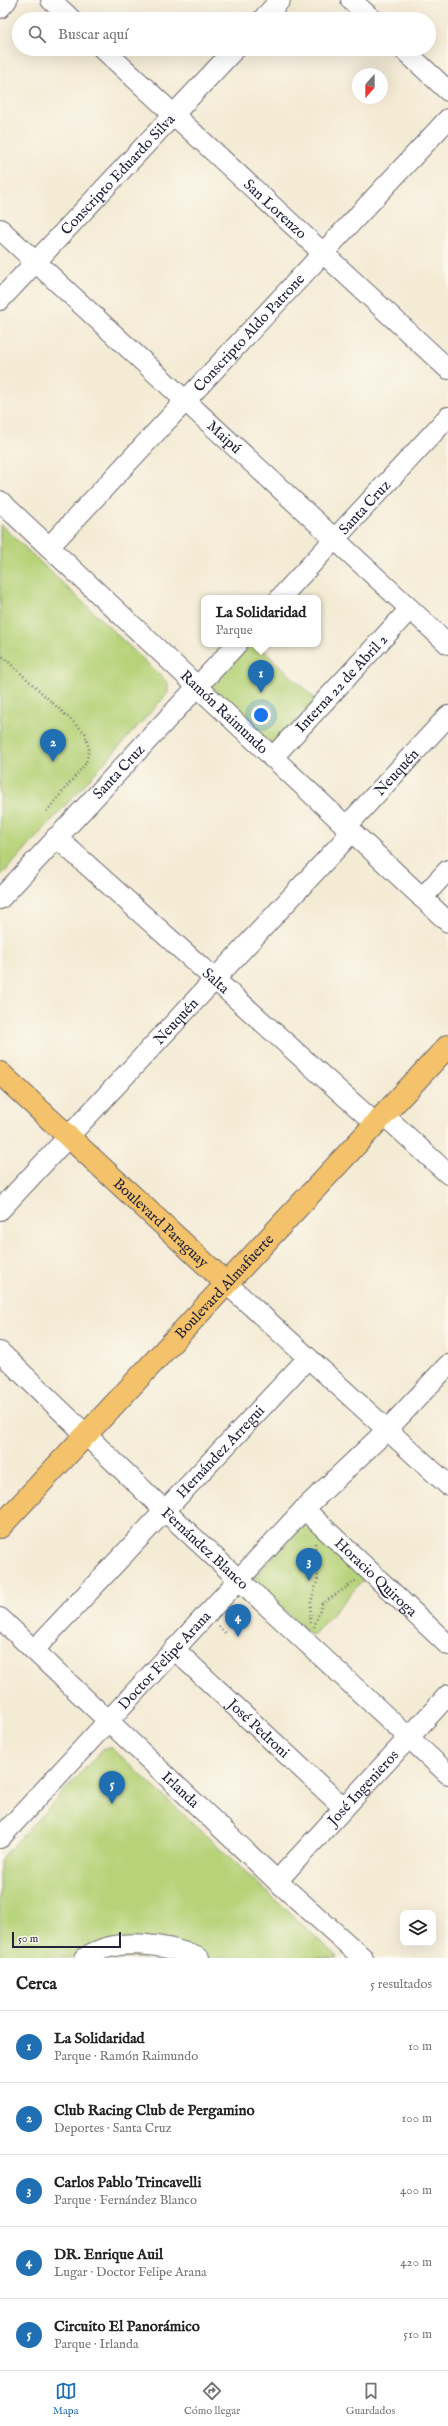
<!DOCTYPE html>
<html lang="es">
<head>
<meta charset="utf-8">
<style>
  body { margin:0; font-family:"IM FELL English",serif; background:#f6f6f6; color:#222 }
  .controls { position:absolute; right:12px; bottom:12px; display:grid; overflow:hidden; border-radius:8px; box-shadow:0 4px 16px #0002 }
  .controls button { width:36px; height:36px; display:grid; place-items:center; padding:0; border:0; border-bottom:1px solid #e0e0e0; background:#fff; color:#222; font:20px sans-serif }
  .compass { position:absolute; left:352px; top:68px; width:36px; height:36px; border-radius:50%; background:#fff; box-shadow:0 4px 16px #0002; rotate:201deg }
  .scale { position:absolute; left:12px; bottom:10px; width:109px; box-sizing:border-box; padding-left:4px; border:2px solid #22223b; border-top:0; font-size:11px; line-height:14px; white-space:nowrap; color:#22223b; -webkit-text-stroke:3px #fbf7ec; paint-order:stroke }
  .you { position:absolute; left:261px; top:715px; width:14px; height:14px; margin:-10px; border:3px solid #fff; border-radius:50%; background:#1a73e8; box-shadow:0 0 0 6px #1a73e833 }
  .badge { display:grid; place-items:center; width:26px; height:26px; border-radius:50%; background:#1f6fb2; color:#fff; font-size:13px; font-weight:700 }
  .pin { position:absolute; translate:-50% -33px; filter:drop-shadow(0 1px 2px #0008) }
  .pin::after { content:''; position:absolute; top:21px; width:14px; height:12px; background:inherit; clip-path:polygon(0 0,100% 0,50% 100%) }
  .popup { position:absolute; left:201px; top:595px; width:120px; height:52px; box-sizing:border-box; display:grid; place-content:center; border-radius:8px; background:#fff; filter:drop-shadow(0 1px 3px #0005); font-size:13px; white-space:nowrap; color:#767676 }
  .popup b { font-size:15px; color:#222 }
  .popup::after { content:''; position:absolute; left:50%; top:100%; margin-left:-8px; border:8px solid transparent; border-top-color:#fff }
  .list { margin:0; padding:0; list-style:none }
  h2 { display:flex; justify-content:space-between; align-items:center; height:52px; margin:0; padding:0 16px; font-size:17px }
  h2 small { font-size:13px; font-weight:400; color:#767676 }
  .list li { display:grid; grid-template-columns:26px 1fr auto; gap:12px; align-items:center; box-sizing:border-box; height:72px; padding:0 16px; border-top:1px solid #e0e0e0 }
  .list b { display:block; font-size:15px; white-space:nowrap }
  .list p { margin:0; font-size:13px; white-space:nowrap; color:#767676 }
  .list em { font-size:13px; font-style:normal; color:#767676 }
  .icon { flex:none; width:22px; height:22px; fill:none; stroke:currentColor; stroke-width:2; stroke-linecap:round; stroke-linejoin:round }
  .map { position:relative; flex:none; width:448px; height:1958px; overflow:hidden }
  .search { position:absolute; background:#fff; box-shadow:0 4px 16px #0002; left:12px; right:12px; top:12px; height:44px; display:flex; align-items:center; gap:10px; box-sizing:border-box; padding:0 14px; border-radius:22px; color:#767676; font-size:15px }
  .sheet { height:412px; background:#fff }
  nav { display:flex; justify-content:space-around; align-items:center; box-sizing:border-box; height:56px; border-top:1px solid #e0e0e0; background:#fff; font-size:11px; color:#767676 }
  nav a { display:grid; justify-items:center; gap:2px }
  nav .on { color:#1f6fb2 }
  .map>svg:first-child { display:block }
</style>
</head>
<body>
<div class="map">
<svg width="448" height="1958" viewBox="0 0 448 1958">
  <rect width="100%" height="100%" fill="#fbf7ec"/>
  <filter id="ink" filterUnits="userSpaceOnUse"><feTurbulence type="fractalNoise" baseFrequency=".025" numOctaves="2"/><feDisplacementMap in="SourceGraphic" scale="8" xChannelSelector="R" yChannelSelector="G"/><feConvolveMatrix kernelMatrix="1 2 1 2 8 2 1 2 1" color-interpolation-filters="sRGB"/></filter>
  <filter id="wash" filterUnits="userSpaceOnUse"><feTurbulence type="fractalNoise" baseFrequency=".012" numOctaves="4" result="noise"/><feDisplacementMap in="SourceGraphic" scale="16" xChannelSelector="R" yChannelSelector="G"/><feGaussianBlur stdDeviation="0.9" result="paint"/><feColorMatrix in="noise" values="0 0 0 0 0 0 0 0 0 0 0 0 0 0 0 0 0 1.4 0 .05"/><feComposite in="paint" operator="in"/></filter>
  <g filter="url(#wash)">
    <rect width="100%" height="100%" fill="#f4ebd5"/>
    <path fill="#b7d37a" stroke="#6c7a5a" d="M0,524L168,683V693L0,877Z
      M246,644H257L316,700L273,744H268L211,686Z
      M306,1526L365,1578L312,1636L256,1583L255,1576L301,1527Z
      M104,1748H112L338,1958H0V1860Z"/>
  </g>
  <g filter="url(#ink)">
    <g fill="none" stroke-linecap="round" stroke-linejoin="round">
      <defs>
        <g id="minor">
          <path d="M51,0L71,19"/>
          <path d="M351,0L372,19"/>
          <path d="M0,8L7,0"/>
          <path d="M263,19L280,0"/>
          <path id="s1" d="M103,49L448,369"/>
          <path d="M403,49L448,91"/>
          <path id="s2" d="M0,229L448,644"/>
          <path id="s3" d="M0,300L235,49"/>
          <path id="s4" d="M0,501L448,922"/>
          <path id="s5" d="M49,547L448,119"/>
          <path id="s6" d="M280,598L448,417"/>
          <path id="s7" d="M272,758L410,609"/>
          <path id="s8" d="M345,828L448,716"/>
          <path id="s9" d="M56,837L376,1124"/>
          <path d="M422,898L448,870"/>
          <path id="s10" d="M0,899L237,644"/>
          <path d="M384,1115L448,1174"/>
          <path id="s11" d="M0,1210L351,833"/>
          <path d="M226,1283L448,1485"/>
          <path id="s12" d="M0,1352L164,1510L448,1774"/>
          <path id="s13" d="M304,1509L448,1645"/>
          <path id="s14" d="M0,1618L277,1881L363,1958"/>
          <path id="s15" d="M174,1649L344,1808"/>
          <path id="s16" d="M34,1650L308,1358"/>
          <path id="s17" d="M0,1838L304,1509L387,1430L448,1365"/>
          <path id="s18" d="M277,1881L448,1695"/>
          <path d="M85,1958C115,1936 167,1944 199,1958"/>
        </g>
        <g id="major">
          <path id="s19" d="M0,1073L226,1283"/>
          <path id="s20" d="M0,1527L448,1046"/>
        </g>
      </defs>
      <use href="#minor" stroke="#6c6871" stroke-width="22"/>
      <use href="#major" stroke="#6c6871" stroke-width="24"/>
      <path stroke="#6c6871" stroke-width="2.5" stroke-dasharray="1 3" stroke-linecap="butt" d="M0,654L85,733L89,750L86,763L47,811
        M310,1623L311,1602L318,1578L315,1543
        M219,1626L225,1633
        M314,1627L322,1604L357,1580"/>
      <use href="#minor" stroke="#fff" stroke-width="20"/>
      <use href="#major" stroke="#f3c26a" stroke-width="22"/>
    </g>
  </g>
  <g text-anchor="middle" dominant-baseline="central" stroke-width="3" stroke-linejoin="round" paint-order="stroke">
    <g font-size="15" fill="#22223b" stroke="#fbf7ec">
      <text stroke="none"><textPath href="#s3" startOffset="172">Conscripto Eduardo Silva</textPath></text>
      <text stroke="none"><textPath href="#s1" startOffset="235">San Lorenzo</textPath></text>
      <text stroke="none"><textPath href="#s5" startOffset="293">Conscripto Aldo Patrone</textPath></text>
      <text stroke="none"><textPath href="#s2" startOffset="306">Maipú</textPath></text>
      <text stroke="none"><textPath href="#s6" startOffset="124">Santa Cruz</textPath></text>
      <text stroke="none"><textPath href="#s7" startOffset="102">Interna 22 de Abril 2</textPath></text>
      <text stroke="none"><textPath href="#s4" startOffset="308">Ramón Raimundo</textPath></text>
      <text stroke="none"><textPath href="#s10" startOffset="174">Santa Cruz</textPath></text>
      <text stroke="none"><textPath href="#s8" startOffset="76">Neuquén</textPath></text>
      <text stroke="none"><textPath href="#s9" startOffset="215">Salta</textPath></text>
      <text stroke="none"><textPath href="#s11" startOffset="258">Neuquén</textPath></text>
      <text stroke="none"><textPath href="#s19" startOffset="220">Boulevard Paraguay</textPath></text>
      <text stroke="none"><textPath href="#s20" startOffset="329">Boulevard Almafuerte</textPath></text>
      <text stroke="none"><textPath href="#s16" startOffset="272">Hernández Arregui</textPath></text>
      <text stroke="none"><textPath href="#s12" startOffset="284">Fernández Blanco</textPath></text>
      <text stroke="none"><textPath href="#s13" startOffset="99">Horacio Quiroga</textPath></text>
      <text stroke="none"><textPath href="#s17" startOffset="242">Doctor Felipe Arana</textPath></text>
      <text stroke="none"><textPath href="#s15" startOffset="116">José Pedroni</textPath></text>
      <text stroke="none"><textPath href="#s18" startOffset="127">José Ingenieros</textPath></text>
      <text stroke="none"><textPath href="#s14" startOffset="249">Irlanda</textPath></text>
    </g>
  </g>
</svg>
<div class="controls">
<button><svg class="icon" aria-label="layers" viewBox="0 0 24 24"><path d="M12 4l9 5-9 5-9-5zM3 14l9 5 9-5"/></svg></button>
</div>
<svg class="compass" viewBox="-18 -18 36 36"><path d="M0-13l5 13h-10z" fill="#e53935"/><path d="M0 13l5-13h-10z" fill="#767676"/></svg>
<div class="scale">50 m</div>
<div class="you"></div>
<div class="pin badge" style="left:261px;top:693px">1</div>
<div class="popup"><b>La Solidaridad</b>Parque</div>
<div class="pin badge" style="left:53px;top:762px">2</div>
<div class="pin badge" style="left:309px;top:1581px">3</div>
<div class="pin badge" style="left:238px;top:1637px">4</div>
<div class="pin badge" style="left:112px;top:1804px">5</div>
<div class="search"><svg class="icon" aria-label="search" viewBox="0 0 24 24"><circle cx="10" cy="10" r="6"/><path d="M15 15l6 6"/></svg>Buscar aquí</div>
</div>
<section class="sheet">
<h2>Cerca<small>5 resultados</small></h2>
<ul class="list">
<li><span class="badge">1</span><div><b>La Solidaridad</b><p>Parque · Ramón Raimundo</p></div><em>10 m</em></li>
<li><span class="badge">2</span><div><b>Club Racing Club de Pergamino</b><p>Deportes · Santa Cruz</p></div><em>100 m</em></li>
<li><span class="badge">3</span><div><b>Carlos Pablo Trincavelli</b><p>Parque · Fernández Blanco</p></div><em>400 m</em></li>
<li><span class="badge">4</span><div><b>DR. Enrique Auil</b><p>Lugar · Doctor Felipe Arana</p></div><em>420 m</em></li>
<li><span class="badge">5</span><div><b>Circuito El Panorámico</b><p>Parque · Irlanda</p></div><em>510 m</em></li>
</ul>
</section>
<nav>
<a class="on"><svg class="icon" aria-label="map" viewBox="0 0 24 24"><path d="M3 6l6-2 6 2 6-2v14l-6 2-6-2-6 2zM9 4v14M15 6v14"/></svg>Mapa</a>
<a><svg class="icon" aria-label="directions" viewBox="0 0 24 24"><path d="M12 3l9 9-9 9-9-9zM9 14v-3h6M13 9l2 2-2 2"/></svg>Cómo llegar</a>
<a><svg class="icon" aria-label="saved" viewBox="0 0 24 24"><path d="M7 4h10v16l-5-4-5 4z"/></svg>Guardados</a>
</nav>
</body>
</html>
